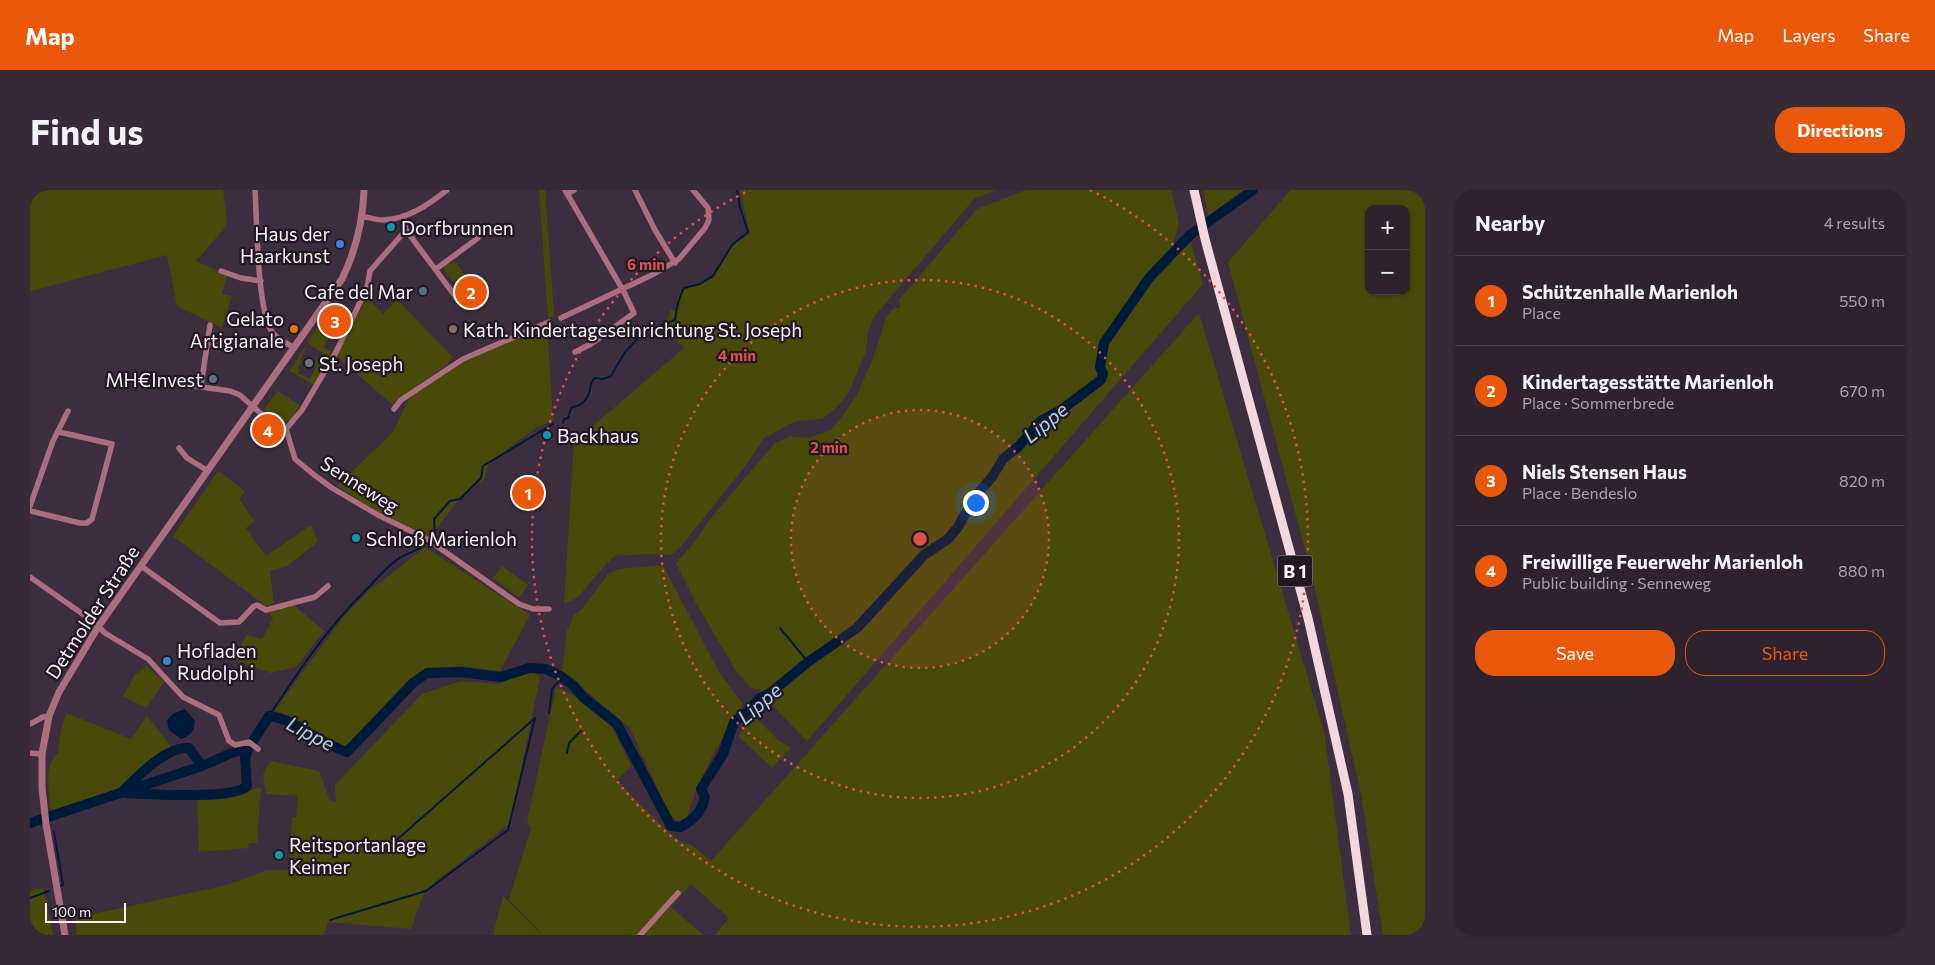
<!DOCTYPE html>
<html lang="en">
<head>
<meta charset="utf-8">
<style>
  body { margin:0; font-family:Commissioner,sans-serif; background:#362a37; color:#f1f3f6 }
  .controls { position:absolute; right:15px; top:15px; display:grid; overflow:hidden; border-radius:10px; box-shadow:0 1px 4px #0004 }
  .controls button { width:45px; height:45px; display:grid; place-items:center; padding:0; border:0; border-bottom:1px solid #493f4b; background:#2e222f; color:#f1f3f6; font:25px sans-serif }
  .scale { position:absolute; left:15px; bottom:12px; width:81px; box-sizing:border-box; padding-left:5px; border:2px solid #faf0fb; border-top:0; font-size:14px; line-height:18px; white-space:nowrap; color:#faf0fb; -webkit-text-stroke:4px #201921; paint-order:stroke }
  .you { position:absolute; left:945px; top:312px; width:18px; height:18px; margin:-12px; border:4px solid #fff; border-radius:50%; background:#1a73e8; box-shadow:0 0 0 8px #1a73e833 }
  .badge { display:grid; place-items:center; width:32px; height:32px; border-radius:50%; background:#ea580c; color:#fff; font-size:16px; font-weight:700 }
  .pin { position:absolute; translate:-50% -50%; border:2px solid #fff; box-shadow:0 1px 5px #0006 }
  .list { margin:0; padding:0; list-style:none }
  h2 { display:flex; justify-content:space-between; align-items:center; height:65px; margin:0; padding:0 20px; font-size:21px }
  h2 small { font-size:16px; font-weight:400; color:#a7a4aa }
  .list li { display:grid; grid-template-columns:32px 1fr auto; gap:15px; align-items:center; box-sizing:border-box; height:90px; padding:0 20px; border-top:1px solid #493f4b }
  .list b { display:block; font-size:19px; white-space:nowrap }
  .list p { margin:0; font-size:16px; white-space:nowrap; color:#a7a4aa }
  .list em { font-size:16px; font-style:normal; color:#a7a4aa }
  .actions { display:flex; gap:10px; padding:15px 20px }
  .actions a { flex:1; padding:11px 0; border:1px solid #ea580c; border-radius:20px; text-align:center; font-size:18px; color:#ea580c }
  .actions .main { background:#ea580c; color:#fff }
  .map { position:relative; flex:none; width:1395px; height:745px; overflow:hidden; border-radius:20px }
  header { display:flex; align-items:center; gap:30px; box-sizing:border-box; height:70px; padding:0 25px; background:#ea580c; color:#fff }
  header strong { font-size:24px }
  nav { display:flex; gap:28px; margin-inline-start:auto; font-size:18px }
  .intro { display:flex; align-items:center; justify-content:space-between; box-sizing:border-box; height:120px; padding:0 30px }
  h1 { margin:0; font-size:35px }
  .button { padding:12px 22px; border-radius:20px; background:#ea580c; color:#fff; font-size:18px; font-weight:700 }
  main { display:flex; gap:30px; padding:0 30px }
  aside { flex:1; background:#2e222f; border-radius:20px; box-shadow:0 1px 4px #0004 }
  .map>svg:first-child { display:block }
</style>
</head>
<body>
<header>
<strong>Map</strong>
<nav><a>Map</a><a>Layers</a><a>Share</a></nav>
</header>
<div class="intro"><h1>Find us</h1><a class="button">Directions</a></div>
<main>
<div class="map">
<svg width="1395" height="745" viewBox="0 0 1395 745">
  <rect width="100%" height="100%" fill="#3d2e3f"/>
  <path fill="#484a09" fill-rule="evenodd" d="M0,0H193L197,32L192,41L166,71L197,85L192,104L202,106L192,138L147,116L137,65L0,101Z
    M509,0H515L524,126L518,128Z
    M710,0H966L944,9L843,128L838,142L836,161L818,204L805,219L792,229L766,231L734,248L713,279L648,360L640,365L618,364L585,366L577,373L547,408L534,414L544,252L654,158L635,135L641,120L646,121L648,116L647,110L654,98L683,88L703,55L720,44Z
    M996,0H1141L1149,33L1143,56L1133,69L1158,42L1173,94L777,551L729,502L731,500L721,498L706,481L666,413L646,373L664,353L681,328L744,254L761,246L778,248L801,240L811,228L827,205L844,166L856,128L864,118H870L869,110L947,19Z
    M1173,0H1216L1185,30L1180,32Z
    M1261,0H1395V745H1353L1331,604L1281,382L1198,72ZM1339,19H1376V101H1339Z
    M419,71L421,74L425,71L434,84L431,87L433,91L426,96L415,81L414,75Z
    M337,108L353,124L367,110L423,167L415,176L362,214L306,166Z
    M1169,123L1294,542L1321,745H685L699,728L661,694L641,717L673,745H513L479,710L501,638L497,632L526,497L552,510L582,537L601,576L578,600L587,591L646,649L652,652L663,656L681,671Z
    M517,135L523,230L506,238L458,274L455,288L427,312L400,347L345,320L307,296L364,241L379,208L417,180L434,171Z
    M287,137L301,144L293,157L302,162L299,167L277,153Z
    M274,158L276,159L270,170L272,171L268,178L270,180L268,183L280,189L288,174L285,172L290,165L298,170L284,195L260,181Z
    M247,201L270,215L261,230L252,232L234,220Z
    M188,281L215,301L209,309L225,331L216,338L236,366L281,335L288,352L257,376L240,381L244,413L236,416L143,346Z
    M395,357L500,425L470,481L430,476L398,479L382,490L314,559L245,520L314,426L338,402Z
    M633,375L690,484L713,514C691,550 669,586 657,627L648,631L640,626L600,538L532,481L537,441L544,425L553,418L578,384L589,379Z
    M472,376L498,395L489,408L463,388Z
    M264,415L294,441L266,477L241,483L202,469L217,445L232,449L243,429L239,422Z
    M116,476L134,492L116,518L93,506L105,484L108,483Z
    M499,480L510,487L480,633L395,700L381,739L298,732L294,745H47L45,728L197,695L237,680H259L262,627H266L268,606L236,604L233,585L240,571L289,581L299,609L306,613L305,595L392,504L431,491L469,494Z
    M36,523L101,549L117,526L143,559L125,569L88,598L21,623C20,603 12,577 28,563L31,540Z
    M723,525L748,550L761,558L742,578L708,546Z
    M231,598L227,653H219L218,658L169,662L167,607L195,605Z
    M13,697L23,745H0V702Z
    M473,706L512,745H463Z"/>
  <path fill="#001a39" d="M155,519L165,531C164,541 161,546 151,549L139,540L137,530L144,523Z"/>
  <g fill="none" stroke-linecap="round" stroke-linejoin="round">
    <path stroke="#001a39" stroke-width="2" d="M533,233L534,229L538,228L541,218C549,216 557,211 559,203C562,196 559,193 565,188L573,189L581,186L595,162L614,142L645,130C647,118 648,109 654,98L670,94L683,86L702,55L718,42L710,17L707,0
      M750,438L778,472
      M519,523L522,499L532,487
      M239,526C268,482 297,438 335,401C345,391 356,377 368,369C385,358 390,364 405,343L404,329L420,311L430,309L451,288L453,276L523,234
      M537,563L539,553L551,541
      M0,632H3
      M24,642L33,695L31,696
      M361,655L505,528
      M0,708L19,701
      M300,730L396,701L478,640L505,528"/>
    <path stroke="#001a39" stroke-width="10" d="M94,600C109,585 137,556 159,558L172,576
      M97,603C119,604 204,610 217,596L215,568L218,559
      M0,633L172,576L204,562L218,559L239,526C267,529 290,554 317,562L383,493L397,483L430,482L471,487L499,478L516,479L532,487L544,496L553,507L587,534L641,636L651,637C664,629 672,622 675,607L671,599L693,564L704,532L718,521L730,508L740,503L778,472L827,438L894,365L918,349L928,337L944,308L962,287L973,269L989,256L1011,231L1031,220L1071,190L1073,184L1070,177L1074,153L1119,88L1160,45L1223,0"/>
    <path stroke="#ab6e7e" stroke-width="5.5" d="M225,0C227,30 227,120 242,142C247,149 257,153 264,158
      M535,0L594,102L604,123L561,154L545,162
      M605,0L625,40L645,73
      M537,4L544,0
      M373,26L376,40L428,110L436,117
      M333,27C339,27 346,30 353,30C378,29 398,15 417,0
      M406,79L448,48
      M191,81L211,88L231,91
      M531,128L624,84L649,69L675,38L679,30L678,18L663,0
      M177,152L186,155
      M158,195L200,201L210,205L229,222L256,239L265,269L283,284L302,298L348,325L397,349L489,414L503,419H519
      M171,196L180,135
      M364,219L371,210L433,169L519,132
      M256,239L272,220L306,162L337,98L340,81L376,40
      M149,258L157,268L178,281
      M0,316L23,251L38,221
      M0,321L50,333H57L62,329L82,254L29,242
      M111,376L190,433L209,432L224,416L227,415L236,420L285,407L298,396
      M0,387L64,432L75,443L118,469L153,507L189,525L199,551L205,555L219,552L228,559
      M0,534L13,527L19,526
      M0,563L12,564
      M610,745L648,703"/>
    <path stroke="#ab6e7e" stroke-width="7" d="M35,745L16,634L12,598V564L19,526L29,502L68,437L312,89C326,60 333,32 334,0"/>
    <path stroke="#f2d8de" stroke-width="9" d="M1164,0L1175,49L1278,428L1318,604L1337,745"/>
  </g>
  <circle cx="890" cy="349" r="129" fill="#dd5052" fill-opacity=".12"/>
  <g fill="none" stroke="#dd5052" stroke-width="2.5" stroke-dasharray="2.5 5">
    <circle cx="890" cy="349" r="129"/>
    <circle cx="890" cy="349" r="259"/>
    <path d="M1060 0A388 388 0 1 1 720 0"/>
  </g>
  <g fill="#0f9aa8" stroke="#201921" stroke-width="2">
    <circle cx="361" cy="37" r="5"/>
    <circle cx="517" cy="245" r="5"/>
    <circle cx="326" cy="348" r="5"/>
    <circle cx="249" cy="665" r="5"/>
  </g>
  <g fill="#3f7fe0" stroke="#201921" stroke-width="2">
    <circle cx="310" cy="54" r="5"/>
    <circle cx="137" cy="471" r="5"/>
  </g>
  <g fill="#5c6f8a" stroke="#201921" stroke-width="2">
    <circle cx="393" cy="101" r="5"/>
    <circle cx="183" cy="189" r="5"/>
  </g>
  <circle fill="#e8710a" stroke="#201921" stroke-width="2" cx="264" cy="139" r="5"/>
  <circle fill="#8d6e63" stroke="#201921" stroke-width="2" cx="423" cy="139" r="5"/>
  <circle fill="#6b7280" stroke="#201921" stroke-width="2" cx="279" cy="173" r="5"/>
  <g text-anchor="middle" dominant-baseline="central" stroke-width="4.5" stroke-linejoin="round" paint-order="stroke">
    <rect fill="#201921" stroke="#b9b0ba" stroke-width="1" x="1247.5" y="365.5" width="35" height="31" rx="4"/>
    <g font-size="18" font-weight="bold" fill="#faf0fb">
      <text x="1265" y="381">B 1</text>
    </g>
    <g font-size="19" fill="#faf0fb" stroke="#201921" text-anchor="start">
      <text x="371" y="37">Dorfbrunnen</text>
      <text x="300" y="43" text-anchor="end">Haus der<tspan x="300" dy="22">Haarkunst</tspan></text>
      <text x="383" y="101" text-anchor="end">Cafe del Mar</text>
      <text x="254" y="128" text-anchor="end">Gelato<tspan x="254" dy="22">Artigianale</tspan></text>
      <text x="433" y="139">Kath. Kindertageseinrichtung St. Joseph</text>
      <text x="289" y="173">St. Joseph</text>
      <text x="173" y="189" text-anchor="end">MH€Invest</text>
      <text x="527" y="245">Backhaus</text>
      <text x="336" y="348">Schloß Marienloh</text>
      <text x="147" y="460">Hofladen<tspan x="147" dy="22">Rudolphi</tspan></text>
      <text x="259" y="654">Reitsportanlage<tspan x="259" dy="22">Keimer</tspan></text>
    </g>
    <g font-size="19" fill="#faf0fb" stroke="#201921">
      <text transform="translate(330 294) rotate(32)">Senneweg</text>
      <text transform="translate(62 422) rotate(-57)">Detmolder Straße</text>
    </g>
    <g font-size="20" font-style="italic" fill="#b1cff2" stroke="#201921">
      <text transform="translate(1015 232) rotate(-39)">Lippe</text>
      <text transform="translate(729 513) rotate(-41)">Lippe</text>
      <text transform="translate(281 543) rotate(27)">Lippe</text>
    </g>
  </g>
  <circle cx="890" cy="349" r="8" fill="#dd5052" stroke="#201921" stroke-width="2.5"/>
  <g font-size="15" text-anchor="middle" font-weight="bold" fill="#dd5052" stroke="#201921" stroke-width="4.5" stroke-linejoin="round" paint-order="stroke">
    <text x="616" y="80">6 min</text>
    <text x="707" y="171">4 min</text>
    <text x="799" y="263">2 min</text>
  </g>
</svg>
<div class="controls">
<button>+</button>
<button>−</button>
</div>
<div class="scale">100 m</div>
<div class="you"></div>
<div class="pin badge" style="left:498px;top:303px">1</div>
<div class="pin badge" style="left:441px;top:102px">2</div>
<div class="pin badge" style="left:305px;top:131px">3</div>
<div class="pin badge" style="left:238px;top:240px">4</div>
</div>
<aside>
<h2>Nearby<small>4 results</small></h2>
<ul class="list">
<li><span class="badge">1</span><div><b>Schützenhalle Marienloh</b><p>Place</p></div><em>550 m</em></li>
<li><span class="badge">2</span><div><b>Kindertagesstätte Marienloh</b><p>Place · Sommerbrede</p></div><em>670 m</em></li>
<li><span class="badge">3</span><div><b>Niels Stensen Haus</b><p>Place · Bendeslo</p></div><em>820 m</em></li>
<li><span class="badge">4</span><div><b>Freiwillige Feuerwehr Marienloh</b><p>Public building · Senneweg</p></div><em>880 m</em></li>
</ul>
<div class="actions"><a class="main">Save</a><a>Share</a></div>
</aside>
</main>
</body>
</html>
